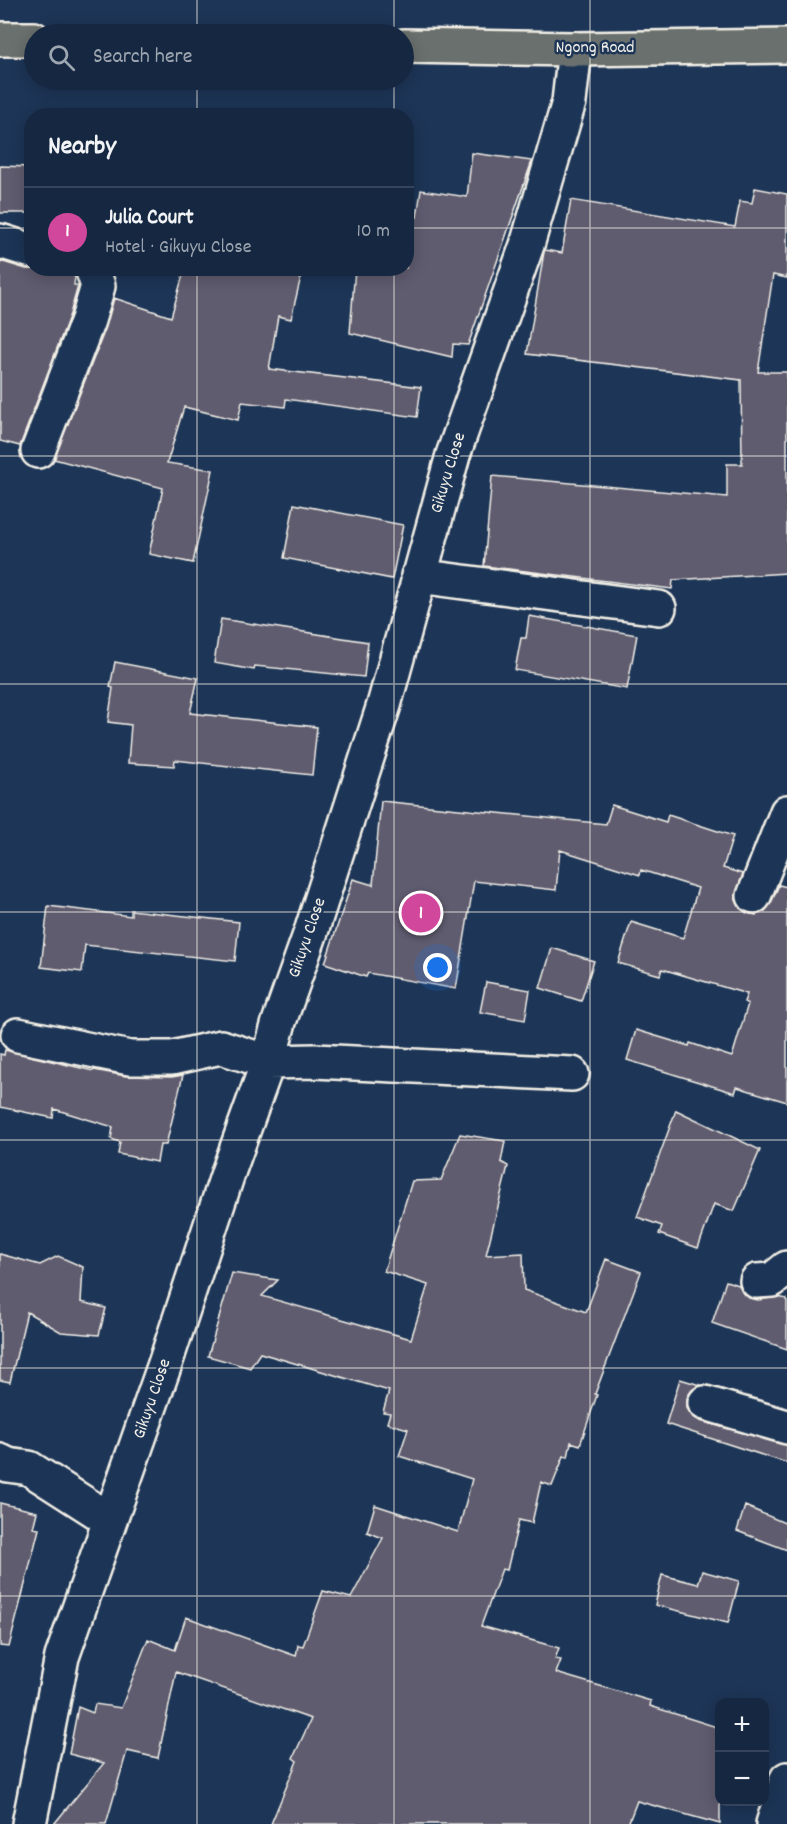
<!DOCTYPE html>
<html lang="en">
<head>
<meta charset="utf-8">
<style>
  body { margin:0; font-family:Dekko,sans-serif; background:#23344c; color:#f1f3f6 }
  .controls { position:absolute; right:18px; bottom:18px; display:grid; overflow:hidden; border-radius:12px; box-shadow:0 3px 15px #0003 }
  .controls button { width:54px; height:54px; display:grid; place-items:center; padding:0; border:0; border-bottom:2px solid #35445a; background:#162841; color:#f1f3f6; font:30px sans-serif }
  .you { position:absolute; left:438px; top:968px; width:21px; height:21px; margin:-15px; border:4px solid #fff; border-radius:50%; background:#1a73e8; box-shadow:0 0 0 9px #1a73e833 }
  .badge { display:grid; place-items:center; width:39px; height:39px; border-radius:50%; background:#d93025; color:#fff; font-size:20px; font-weight:700 }
  .pin { position:absolute; translate:-50% -50%; border:3px solid #fff; box-shadow:0 2px 6px #0006 }
  .list { margin:0; padding:0; list-style:none }
  h2 { display:flex; justify-content:space-between; align-items:center; height:78px; margin:0; padding:0 24px; font-size:26px }
  h2 small { font-size:20px; font-weight:400; color:#9ea6b1 }
  .list li { display:grid; grid-template-columns:39px 1fr auto; gap:18px; align-items:center; box-sizing:border-box; height:90px; padding:0 24px; border-top:2px solid #35445a }
  .list b { display:block; font-size:22px; white-space:nowrap }
  .list p { margin:0; font-size:20px; white-space:nowrap; color:#9ea6b1 }
  .list em { font-size:20px; font-style:normal; color:#9ea6b1 }
  .icon { flex:none; width:33px; height:33px; fill:none; stroke:currentColor; stroke-width:2; stroke-linecap:round; stroke-linejoin:round }
  .map { position:relative; flex:none; width:787px; height:1824px; overflow:hidden }
  .search { position:absolute; background:#162841; box-shadow:0 3px 15px #0003; left:24px; top:24px; width:390px; height:66px; display:flex; align-items:center; gap:15px; box-sizing:border-box; padding:0 21px; border-radius:33px; color:#9ea6b1; font-size:22px }
  .panel { position:absolute; background:#162841; box-shadow:0 3px 15px #0003; left:24px; top:108px; width:390px; height:168px; border-radius:24px }
  .map>svg:first-child { display:block }
</style>
</head>
<body>
<div class="map">
<svg width="787" height="1824" viewBox="0 0 787 1824">
  <rect width="100%" height="100%" fill="#1d3557"/>
  <filter id="ink" filterUnits="userSpaceOnUse"><feTurbulence type="fractalNoise" baseFrequency=".0167" numOctaves="2"/><feDisplacementMap in="SourceGraphic" scale="12" xChannelSelector="R" yChannelSelector="G"/><feConvolveMatrix kernelMatrix="1 2 1 2 8 2 1 2 1" color-interpolation-filters="sRGB"/></filter>
  <g filter="url(#ink)">
    <path fill="#615c70" stroke="#f4f1e8" stroke-width="1.5" d="M472,153L532,161L468,345L453,344L452,357L350,333L355,268H406V215L417,217L421,190L467,197Z
      M0,166L32,167V213H0Z
      M755,188L787,194V278L773,275L758,372H787V573L673,580L672,589L484,566L492,476L727,497V464H742L741,380L527,354L544,252L545,250L562,253L571,200L735,227L740,201L752,203Z
      M0,261L26,269L49,268L75,276L74,285L78,286L70,314L20,446L0,441Z
      M185,268H303L291,319L278,316L269,369L421,387L417,417L286,399L285,407L242,402L238,420L184,407L167,463L213,470L193,563L149,554L163,488L54,459L106,327L114,298L171,317Z
      M294,504L403,525L392,579L284,558Z
      M529,616L637,635L627,689L515,670L521,638H526Z
      M221,619L368,642L364,677L255,666L254,670L214,663Z
      M115,662L198,678L190,713L317,727L312,775L175,760L174,766L128,763L131,725L108,722L113,688L110,687Z
      M381,801L606,824L612,805L666,822L668,815L733,836L723,868L743,874L735,898L740,908L747,913L756,915L765,911L771,903L779,885L787,887V1102L737,1087L735,1093L627,1060L636,1030L689,1046L690,1043L732,1057L748,1004L744,1002L747,994L662,969L660,975L618,963L631,922L683,938L698,888L641,870L640,875L560,850L556,890L474,881L456,989L368,973L366,977L325,963L353,879L373,885Z
      M48,906L131,916V910L239,922L235,961L85,945L82,972L41,967Z
      M552,948L594,961L581,1001L540,988Z
      M486,982L530,990L525,1020L480,1012Z
      M5,1050L93,1071L94,1070L126,1076L172,1077L183,1075L166,1145H160L157,1162L118,1154L120,1142L111,1139L113,1127L54,1109L53,1118L0,1107V1054L4,1055Z
      M676,1110L760,1150L734,1211L714,1204L698,1248L659,1234L662,1226L637,1217Z
      M460,1134L505,1141L501,1162L508,1166L486,1255L523,1253L524,1290L586,1312L606,1259L641,1272L595,1394L597,1395L580,1445L571,1442L568,1457L564,1456L552,1486L541,1482L532,1523L519,1520L507,1570L502,1569L481,1626L559,1648L555,1659L561,1660L556,1673L651,1701L650,1706L720,1728V1824L637,1801L628,1824H271L297,1761L293,1758L311,1719L176,1672L158,1758L127,1751L106,1824H54L104,1763L69,1754L78,1707L93,1713L95,1704L121,1708L148,1639L175,1650L186,1617L296,1656L298,1645L303,1646L323,1591L351,1598L383,1538L367,1532L375,1505L458,1532L472,1479L399,1456L408,1429L387,1423L390,1413L383,1412L389,1391L260,1353L250,1368L208,1356L232,1273L278,1280L262,1296L411,1339L428,1285L384,1271L412,1181L441,1180Z
      M0,1254L40,1265L58,1256L83,1267L81,1302L106,1308L99,1335L61,1332L27,1312L10,1382L0,1380Z
      M726,1281L739,1285L742,1292L749,1298L758,1300L778,1297L787,1299V1349L712,1323Z
      M680,1379L700,1385L692,1390L687,1398V1408L692,1416L700,1421L787,1445V1463L666,1424Z
      M0,1503L37,1512L33,1528L39,1529L9,1647L0,1646Z
      M745,1506L787,1524V1550L737,1531Z
      M702,1571L739,1581L728,1623L655,1605L662,1575L698,1584Z"/>
    <g fill="none" stroke-linecap="round" stroke-linejoin="round">
      <defs>
        <path id="minor" d="M0,241L32,251
          M38,451L88,320L98,286L92,268
          M418,576L659,608
          M754,896L787,812
          M18,1035L130,1058H172L221,1047L268,1062L315,1061L572,1074
          M757,1281L772,1280L787,1268
          M705,1403L787,1427
          M0,1461L8,1465L29,1468L110,1520
          M29,1824L62,1657L166,1361L229,1170L268,1062L279,1022L312,929L384,705L453,455L527,245L569,102L575,49
          M773,1824L787,1779"/>
        <path id="major" d="M0,39H34
          M404,46L575,49L787,46"/>
      </defs>
      <use href="#minor" stroke="#f4f1e8" stroke-width="38"/>
      <use href="#major" stroke="#f4f1e8" stroke-width="38"/>
      <use href="#minor" stroke="#1d3557" stroke-width="33"/>
      <use href="#major" stroke="#6b706d" stroke-width="33"/>
    </g>
  </g>
  <path fill="none" stroke="#f4f1e8" stroke-width="1.5" stroke-opacity="0.55" d="M197,0V34M394,0V34M590,0V1824M197,80V116M394,80V116M0,228H32M406,228H787M197,268V1824M394,268V1824M0,456H787M0,684H787M0,912H787M0,1140H787M0,1368H787M0,1596H787"/>
  <g text-anchor="middle" dominant-baseline="central" stroke-width="5" stroke-linejoin="round" paint-order="stroke">
    <g font-size="18" fill="#f4f1e8" stroke="#1d3557">
      <text x="595" y="48">Ngong Road</text>
      <text transform="translate(449 473) rotate(-73)">Gikuyu Close</text>
      <text transform="translate(308 938) rotate(-71)">Gikuyu Close</text>
      <text transform="translate(153 1399) rotate(-71)">Gikuyu Close</text>
    </g>
  </g>
</svg>
<div class="controls">
<button>+</button>
<button>−</button>
</div>
<div class="you"></div>
<div class="pin badge" style="left:421px;top:913px;background:#d1479c">1</div>
<div class="search"><svg class="icon" aria-label="search" viewBox="0 0 24 24"><circle cx="10" cy="10" r="6"/><path d="M15 15l6 6"/></svg>Search here</div>
<section class="panel">
<h2>Nearby<small></small></h2>
<ul class="list">
<li><span class="badge" style="background:#d1479c">1</span><div><b>Julia Court</b><p>Hotel · Gikuyu Close</p></div><em>10 m</em></li>
</ul>
</section>
</div>
</body>
</html>
